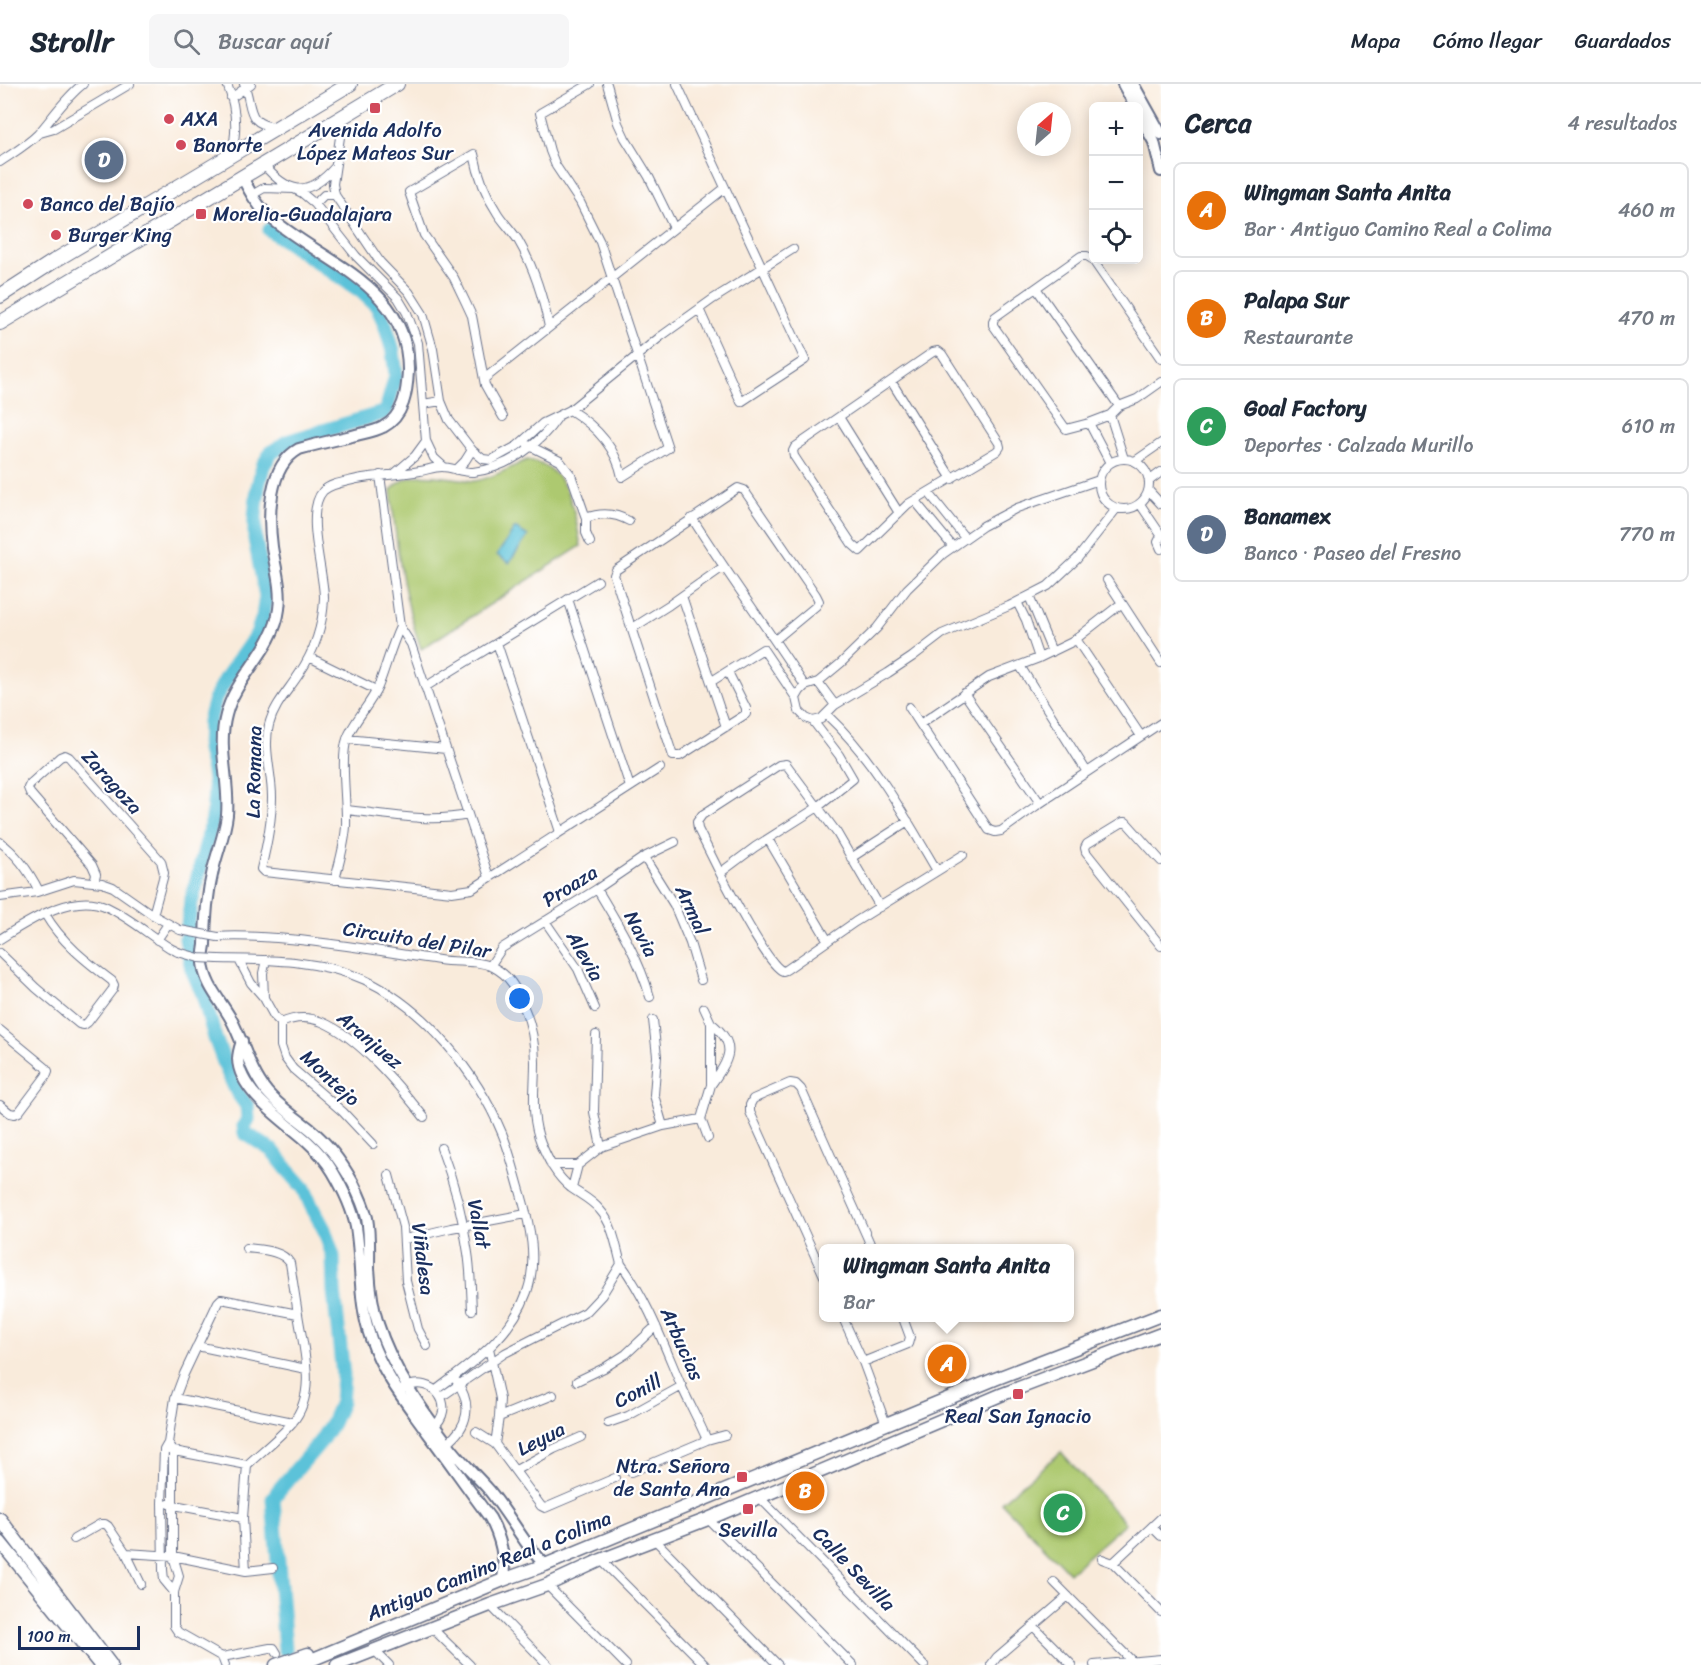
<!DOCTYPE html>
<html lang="es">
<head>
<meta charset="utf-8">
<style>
  body { margin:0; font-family:Sriracha,sans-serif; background:#f6f6f7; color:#1f2937 }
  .controls { position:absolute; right:18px; top:18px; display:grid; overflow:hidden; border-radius:9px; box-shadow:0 3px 15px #0003 }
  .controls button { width:54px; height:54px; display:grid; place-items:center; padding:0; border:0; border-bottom:2px solid #e0e1e3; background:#fff; color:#1f2937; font:30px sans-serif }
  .compass { position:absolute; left:1017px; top:18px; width:54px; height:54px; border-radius:50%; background:#fff; box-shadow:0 3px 15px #0003; rotate:27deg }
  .scale { position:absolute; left:18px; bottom:15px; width:122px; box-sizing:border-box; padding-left:6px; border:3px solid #1b2f5e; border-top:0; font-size:16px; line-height:21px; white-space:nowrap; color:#1b2f5e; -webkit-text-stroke:4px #fff; paint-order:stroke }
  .you { position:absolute; left:520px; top:915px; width:21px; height:21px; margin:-15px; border:4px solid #fff; border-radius:50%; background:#1a73e8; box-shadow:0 0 0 9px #1a73e833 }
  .badge { display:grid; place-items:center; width:39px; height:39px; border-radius:50%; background:#111827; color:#fff; font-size:20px; font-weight:700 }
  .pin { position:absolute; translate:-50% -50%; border:3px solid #fff; box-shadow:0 2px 6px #0006 }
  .popup { position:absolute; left:819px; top:1160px; width:255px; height:78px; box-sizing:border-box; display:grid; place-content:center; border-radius:9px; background:#fff; filter:drop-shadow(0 2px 4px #0005); font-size:20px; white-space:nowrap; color:#747a83 }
  .popup b { font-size:22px; color:#1f2937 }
  .popup::after { content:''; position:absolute; left:50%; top:100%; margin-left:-12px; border:12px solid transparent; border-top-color:#fff }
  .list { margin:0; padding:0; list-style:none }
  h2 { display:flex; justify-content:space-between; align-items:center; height:78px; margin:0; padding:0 24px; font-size:26px }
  h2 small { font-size:20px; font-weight:400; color:#747a83 }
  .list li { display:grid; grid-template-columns:39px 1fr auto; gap:18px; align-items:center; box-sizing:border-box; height:96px; margin:0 12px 12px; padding:0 12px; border:2px solid #e0e1e3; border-radius:9px }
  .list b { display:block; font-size:22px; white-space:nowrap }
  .list p { margin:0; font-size:20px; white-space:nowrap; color:#747a83 }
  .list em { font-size:20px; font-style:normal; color:#747a83 }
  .icon { flex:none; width:33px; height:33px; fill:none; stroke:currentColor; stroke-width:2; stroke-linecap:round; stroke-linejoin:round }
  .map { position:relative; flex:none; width:1161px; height:1581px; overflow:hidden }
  header { display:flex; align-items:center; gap:36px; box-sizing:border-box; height:84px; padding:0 30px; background:#fff; border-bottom:2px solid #e0e1e3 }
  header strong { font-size:28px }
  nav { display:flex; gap:33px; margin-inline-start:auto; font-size:21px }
  .search { width:420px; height:54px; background:#f6f6f7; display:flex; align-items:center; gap:15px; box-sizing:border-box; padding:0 21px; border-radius:9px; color:#747a83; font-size:22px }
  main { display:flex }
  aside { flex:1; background:#fff }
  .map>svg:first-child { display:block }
</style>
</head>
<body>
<header>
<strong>Strollr</strong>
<div class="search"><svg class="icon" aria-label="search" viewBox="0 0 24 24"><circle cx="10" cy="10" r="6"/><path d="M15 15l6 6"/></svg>Buscar aquí</div>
<nav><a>Mapa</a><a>Cómo llegar</a><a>Guardados</a></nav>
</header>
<main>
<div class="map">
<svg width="1161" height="1581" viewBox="0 0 1161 1581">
  <rect width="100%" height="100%" fill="#fff"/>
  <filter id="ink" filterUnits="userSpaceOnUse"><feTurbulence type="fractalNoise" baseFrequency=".0167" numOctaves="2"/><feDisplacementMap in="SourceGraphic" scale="12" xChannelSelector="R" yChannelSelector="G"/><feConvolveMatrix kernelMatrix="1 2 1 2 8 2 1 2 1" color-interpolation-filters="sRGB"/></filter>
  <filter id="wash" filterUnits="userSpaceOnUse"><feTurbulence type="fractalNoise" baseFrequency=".008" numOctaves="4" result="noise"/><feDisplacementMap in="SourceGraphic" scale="24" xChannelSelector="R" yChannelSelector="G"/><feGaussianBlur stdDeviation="1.35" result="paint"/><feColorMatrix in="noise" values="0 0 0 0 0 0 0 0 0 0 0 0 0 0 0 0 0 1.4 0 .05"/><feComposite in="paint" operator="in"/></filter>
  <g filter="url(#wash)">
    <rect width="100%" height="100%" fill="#f9ebdb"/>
    <path fill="#adc970" stroke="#647c67" stroke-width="1.5" d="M527,376C570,383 574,427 581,462L421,565C403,514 396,460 391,406C411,384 435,393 461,395C465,396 471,397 475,397C494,394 510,383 527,376Z
      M1061,1368L1125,1439L1069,1489L1001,1418Z"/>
    <path fill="#5bc2d9" stroke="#3b789c" stroke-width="1.5" d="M515,444L528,452L509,479L497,471Z"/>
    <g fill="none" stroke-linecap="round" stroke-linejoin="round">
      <path stroke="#5bc2d9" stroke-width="15" d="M270,146L361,207L377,222L385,240L393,267L396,291L387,324L383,329L287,358L271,369L263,382L258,403L255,433V455L266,512L263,533L257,550L227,593L215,615L209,637L208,666L213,687L215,707L213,735L191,819L186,855L192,885L203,910L215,954L227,986L237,1008L247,1022L248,1035L244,1042L245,1049L273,1067L288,1086L304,1104L311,1121L324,1145L333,1172L334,1207L343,1291L341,1318L332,1339L320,1358L278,1407L273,1415L285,1565"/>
    </g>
  </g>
  <g filter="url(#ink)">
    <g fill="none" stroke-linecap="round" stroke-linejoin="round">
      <defs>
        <path id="minor" d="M227,0C236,23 238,47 231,71
          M244,0C253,22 245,41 277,43
          M607,0L618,39L625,54L649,93L674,144
          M677,0L805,276L741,318L699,225
          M231,14L251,0
          M343,33L333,100L335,111L380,178L409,208L423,230L433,265L441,317L449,336L472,366L483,375L491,376L495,374L517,362L543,339L570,326L660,253L713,215L793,165
          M40,49L54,45L130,0
          M0,78C13,69 27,61 38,50C53,33 65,14 83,0
          M263,80C288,110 308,114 335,83
          M252,111L264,104L294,105L302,109L315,120L356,172L398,214L407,229L418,259L426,357L434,374L444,383
          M315,120L324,111H335
          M1036,204L1119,322
          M938,267L942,270L999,359L1000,363L997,367L908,420L860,467L852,460L794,372L793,367L795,363L933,268Z
          M1161,275L1092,175L1087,172H1081L995,233L993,237V241L1066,345L1089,339L1110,331L1119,322L1137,315L1161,298
          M484,295L725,104
          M891,297L952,395
          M423,320L441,317
          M570,326C596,342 616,363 622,393L668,364L600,158L580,118L556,82L550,67L540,29L590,0
          M1110,331L1124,375
          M503,333L485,301L472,232L466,219L454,194L424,151L409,108L474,70C478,91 486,112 498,130C504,139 512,147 518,156C534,183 543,213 549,243
          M558,333C539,361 508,384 473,388C462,389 452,383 442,383C434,383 427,386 420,387C399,391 378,391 357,395C346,398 331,399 323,407C304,428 324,487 324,514C323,541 314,568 299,590C288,607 274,621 269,641C263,665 272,689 272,713C272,737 267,761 261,785L264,788L452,808L472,805L660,684
          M839,333L899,429
          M1089,339L1110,379
          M528,361L560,377L571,391L586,434V449L590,458
          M1099 400a25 25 0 1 1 50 0a25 25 0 1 1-50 0Z
          M1135,377L1161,359
          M456,386L465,377L472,366
          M394,390L415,372L426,357
          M1099,396L1017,424L983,442L943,470L907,505L877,544L841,579L818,598L805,602L800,607L796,614L799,627L806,634L813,637L821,635L835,621L888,589L912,573L942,550L1009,522L1048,502L1077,475L1117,424
          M1149,397L1161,388
          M1149,407L1161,420
          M929,409L965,454
          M915,417L953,463
          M1140,420L1161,451
          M586,434C601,428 615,429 629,437
          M692,434C728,491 768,545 805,602
          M1161,452L1158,458L1161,465
          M1107,496L1161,579
          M682,512L726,643
          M1029,512L1052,568
          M568,515L630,703
          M1017,518L1026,536L1039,574
          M400,543L411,560L489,793
          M631,545L669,521L723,483
          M1076,555L1141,652
          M497,559L560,748
          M309,573L376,606
          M1020,582L1087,688
          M728,588L746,624V630L680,672H673L614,491L616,486L738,404L744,406L816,511L819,517L816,522L775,556
          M712,597L763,565L796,614
          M818,598L835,621
          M425,603L598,497
          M964,609L1040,719
          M909,623L989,746L995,748L1001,747L1036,722L1161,639
          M827,631C874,675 905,732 937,787
          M813,637L839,671L853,695L818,723L755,763L720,789C730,807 768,882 783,887L786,886L855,838L963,771
          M920,640L989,593L1039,574L1072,558L1122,519
          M347,655L446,665
          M346,726C386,730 428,739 468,731
          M768,755L828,857
          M0,758C18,771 29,787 39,807
          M644,773L674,821L690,859L701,896
          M851,774L908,737
          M1161,777L1126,738H1123L1087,760L1085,764L1086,768L1161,862
          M720,789L698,745L697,738L702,731L779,681L786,680L837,749L880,823
          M335,796C339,779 345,760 346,742C347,719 340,674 347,655C352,639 370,621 378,603C386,583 391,562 400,543L380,391
          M94,798L96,790L92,781L30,709L28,704L30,700L60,673L65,671L69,673L161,777L164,789L163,794L153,831
          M597,805C618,840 639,874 650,913
          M0,813L37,808L74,796L102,799L113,803L153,831L180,846
          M545,837L578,885L595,924
          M218,853C238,851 257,853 277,854C331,858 385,868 439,876C457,879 476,875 493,883C509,891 517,905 523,921C531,939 535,959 535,978C535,1007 530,1032 541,1059C548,1076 556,1092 571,1104C581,1111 592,1116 600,1126C613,1140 616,1162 621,1180L602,1211L586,1228L505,1269L441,1313
          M0,855C29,837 73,807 107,823C130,834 149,851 170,864L178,868
          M157,856L168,840
          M0,869L36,904L79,940L84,941L88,938L113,905L114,901L112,897C87,878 61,858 45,830
          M218,875C267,876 320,875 365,896C425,924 477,989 502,1049C510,1068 515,1090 521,1110C530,1141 538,1177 527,1208C511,1253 472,1279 436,1306
          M239,876L251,899L264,914L274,932L281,939V962L285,974L293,985L343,1028L373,1060
          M490,882L502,864L597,805L644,773L675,758
          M264,914L263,889L266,876
          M704,924L711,939V1001L701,1035L708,1054
          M653,936L657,972L654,1011L663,1042
          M281,939C294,933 308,932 322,938C359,953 399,1002 424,1033
          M711,939C739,961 729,976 711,1001
          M0,946L45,983L48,987L46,992L19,1028L15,1030L10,1029L0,1021
          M596,951L594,1028L601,1063
          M441,1064C454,1098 463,1133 468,1169C471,1188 471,1207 472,1226
          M551,1081H578L601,1063L663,1042L701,1035
          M389,1091L403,1143L406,1197L418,1245L427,1262
          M572,1104L578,1081
          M405,1155L451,1144L526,1130
          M246,1164C261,1166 282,1166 290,1179L298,1230
          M621,1180C648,1217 663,1259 681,1301C689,1319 699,1337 707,1356
          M824,1192L750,1028V1021L753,1015L790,999L796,1000L801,1005L872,1164
          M843,1234L863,1278L886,1340
          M197,1262L306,1285
          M489,1264L500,1315L499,1333L495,1360
          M863,1278L908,1260L910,1253L903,1234
          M577,1297L604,1284L626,1270L656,1242
          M404,1304C433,1289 459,1324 432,1344
          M175,1314L293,1338
          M499,1333L553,1311
          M608,1339L628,1332L682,1302
          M476,1348L495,1360L541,1422L545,1424L615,1394
          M168,1359L173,1367V1472L179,1492L174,1508V1542L178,1548L222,1573L225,1581
          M447,1359C468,1343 473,1321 457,1298
          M169,1366L247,1381
          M516,1386L554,1365L581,1353
          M631,1388L707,1356L725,1351
          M759,1413L924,1581
          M169,1420L243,1434
          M708,1435L853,1581
          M1152,1443L1161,1452
          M74,1455L100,1440H105L108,1442L126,1469C142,1470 158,1471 173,1472L246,1487L243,1434L247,1381C262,1367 279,1354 292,1339C318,1309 303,1264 298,1230L221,1215L218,1218L184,1290L175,1314L168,1359L164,1366L162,1419L163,1486L164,1496L174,1508
          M655,1456L778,1581
          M126,1469L141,1500
          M1102,1475L1113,1479L1161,1528
          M601,1476L705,1581
          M1113,1479L1161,1434
          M246,1487L273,1484
          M1054,1498L1133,1578L1134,1581
          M547,1501L626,1581
          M490,1521L548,1581
          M1033,1542L1072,1581
          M432,1544L470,1581
          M375,1567L389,1581
          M222,1573L270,1564H274L277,1569
          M991,1581L997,1573L1068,1512
          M1094,1581L1161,1575"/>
        <path id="tertiary" d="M242,93C250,108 258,123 271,134C325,180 409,202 408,287C407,308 404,332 383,343C374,348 362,349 352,352C334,356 317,360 299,365C268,382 268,432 272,463C275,483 282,504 279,525C274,566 236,591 226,631C217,664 230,697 227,731C225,750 217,768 213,786C207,811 205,835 205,861C204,867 203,873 203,879C205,901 221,917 231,935C244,959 249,986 267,1008C279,1022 295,1033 310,1045C327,1059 342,1079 353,1099C358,1109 364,1122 367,1134C370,1150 369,1167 369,1184C370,1203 372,1222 378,1240C392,1284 419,1322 447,1359C459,1376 475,1390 489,1406C502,1422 513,1440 525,1457C531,1466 539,1474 545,1481
          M242,957C240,963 238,969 238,975C239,1008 285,1037 307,1057C317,1066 326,1076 333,1088C343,1105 352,1123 356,1143C362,1180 358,1219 371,1255C384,1292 406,1318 428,1349C449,1377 469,1406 490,1434C500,1452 506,1475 503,1496"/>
        <path id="secondary" d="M1123,0L1135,22
          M1133,0L1161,50
          M1138,29L1154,58L1161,87"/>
        <path id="primary" d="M0,1435L111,1581
          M0,1458L100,1581
          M276,1581L308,1570
          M299,1581L503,1496L545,1481L995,1295L1161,1231
          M337,1581L490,1521L547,1501L601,1476L708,1435L1003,1310L1161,1250"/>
        <path id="trunk" d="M0,212L54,177L350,0
          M0,239L397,0"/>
      </defs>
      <use href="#minor" stroke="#69718a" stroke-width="10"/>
      <use href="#tertiary" stroke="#69718a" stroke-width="14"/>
      <use href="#secondary" stroke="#69718a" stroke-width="14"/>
      <use href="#primary" stroke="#69718a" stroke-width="15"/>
      <use href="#trunk" stroke="#69718a" stroke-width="16"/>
      <use href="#minor" stroke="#fff" stroke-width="8"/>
      <use href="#tertiary" stroke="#fff" stroke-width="10"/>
      <use href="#secondary" stroke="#fff" stroke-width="10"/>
      <use href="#primary" stroke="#fff" stroke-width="12"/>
      <use href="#trunk" stroke="#fff" stroke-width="14"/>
      <defs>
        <path id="minor-bridge" d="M180,846L218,853
          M178,868L199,874L218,875"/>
      </defs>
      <use href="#minor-bridge" stroke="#69718a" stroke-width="10" stroke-linecap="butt"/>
      <use href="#minor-bridge" stroke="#fff" stroke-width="8"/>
    </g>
  </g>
  <g fill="#d1495b" stroke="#fff" stroke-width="2">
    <rect x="369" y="18" width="12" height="12" rx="3"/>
    <circle cx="169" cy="35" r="6"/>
    <circle cx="181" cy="61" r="6"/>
    <circle cx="28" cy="120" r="6"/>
    <rect x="195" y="124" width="12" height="12" rx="3"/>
    <circle cx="56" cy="151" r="6"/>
    <rect x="1012" y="1304" width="12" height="12" rx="3"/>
    <rect x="736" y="1387" width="12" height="12" rx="3"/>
    <rect x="742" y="1419" width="12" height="12" rx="3"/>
  </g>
  <g text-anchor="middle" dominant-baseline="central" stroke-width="4.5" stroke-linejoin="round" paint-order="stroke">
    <g font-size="20" fill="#1b2f5e" stroke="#fff" text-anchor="start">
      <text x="181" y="35">AXA</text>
      <text x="375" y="46" text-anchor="middle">Avenida Adolfo<tspan x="375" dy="23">López Mateos Sur</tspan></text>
      <text x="193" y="61">Banorte</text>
      <text x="40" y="120">Banco del Bajío</text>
      <text x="213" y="130">Morelia-Guadalajara</text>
      <text x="68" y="151">Burger King</text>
      <text x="1018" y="1332" text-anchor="middle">Real San Ignacio</text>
      <text x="730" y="1382" text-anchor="end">Ntra. Señora<tspan x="730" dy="23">de Santa Ana</tspan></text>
      <text x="748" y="1446" text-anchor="middle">Sevilla</text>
    </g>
    <g font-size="20" fill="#1b2f5e" stroke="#fff">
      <text transform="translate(254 688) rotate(-89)">La Romana</text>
      <text transform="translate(112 698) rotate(48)">Zaragoza</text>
      <text transform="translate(570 802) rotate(-32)">Proaza</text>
      <text transform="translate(692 826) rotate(65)">Armal</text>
      <text transform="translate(641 850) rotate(62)">Navia</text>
      <text transform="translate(417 856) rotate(9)">Circuito del Pilar</text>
      <text transform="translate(585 872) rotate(60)">Alevia</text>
      <text transform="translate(370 956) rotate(40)">Aranjuez</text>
      <text transform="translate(330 994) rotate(43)">Montejo</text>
      <text transform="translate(479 1140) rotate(79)">Vallat</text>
      <text transform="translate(423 1175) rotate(83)">Viñalesa</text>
      <text transform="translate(682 1260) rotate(66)">Arbucias</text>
      <text transform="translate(638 1307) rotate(-27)">Conill</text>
      <text transform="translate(541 1355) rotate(-27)">Leyua</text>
      <text transform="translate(489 1482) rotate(-22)">Antiguo Camino Real a Colima</text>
      <text transform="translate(854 1485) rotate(46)">Calle Sevilla</text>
    </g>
  </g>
</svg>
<div class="controls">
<button>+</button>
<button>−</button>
<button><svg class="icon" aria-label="locate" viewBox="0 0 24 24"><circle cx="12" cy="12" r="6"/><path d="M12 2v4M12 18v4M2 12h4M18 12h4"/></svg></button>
</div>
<svg class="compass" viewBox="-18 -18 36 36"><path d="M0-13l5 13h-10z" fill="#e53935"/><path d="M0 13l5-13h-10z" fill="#747a83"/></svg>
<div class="scale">100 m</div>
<div class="you"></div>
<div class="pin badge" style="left:947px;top:1280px;background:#e8710a">A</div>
<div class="popup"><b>Wingman Santa Anita</b>Bar</div>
<div class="pin badge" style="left:805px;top:1407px;background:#e8710a">B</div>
<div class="pin badge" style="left:1063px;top:1429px;background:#2e9e5b">C</div>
<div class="pin badge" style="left:104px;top:76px;background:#5c6f8a">D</div>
</div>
<aside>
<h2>Cerca<small>4 resultados</small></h2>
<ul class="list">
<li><span class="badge" style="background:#e8710a">A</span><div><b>Wingman Santa Anita</b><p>Bar · Antiguo Camino Real a Colima</p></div><em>460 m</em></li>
<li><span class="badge" style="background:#e8710a">B</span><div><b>Palapa Sur</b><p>Restaurante</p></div><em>470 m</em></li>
<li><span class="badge" style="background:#2e9e5b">C</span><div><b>Goal Factory</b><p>Deportes · Calzada Murillo</p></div><em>610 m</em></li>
<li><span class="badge" style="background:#5c6f8a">D</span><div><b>Banamex</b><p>Banco · Paseo del Fresno</p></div><em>770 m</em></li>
</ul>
</aside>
</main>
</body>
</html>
